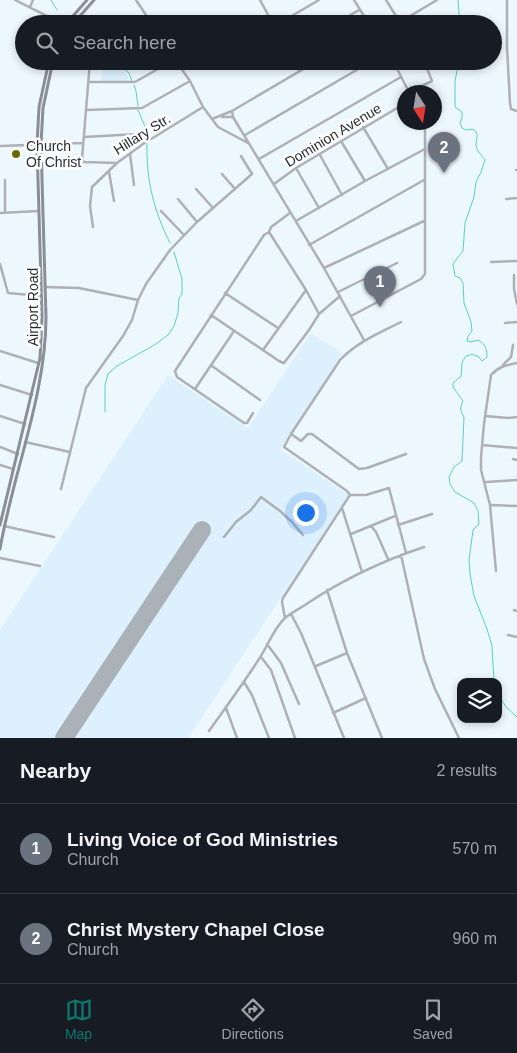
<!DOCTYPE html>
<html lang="en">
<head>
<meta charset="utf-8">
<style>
  body { margin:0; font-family:Arial,sans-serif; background:#20242c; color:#f1f3f6 }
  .controls { position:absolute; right:15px; bottom:15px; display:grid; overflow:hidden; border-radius:10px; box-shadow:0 2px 8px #0003 }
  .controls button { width:45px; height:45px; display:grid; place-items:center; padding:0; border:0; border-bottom:1px solid #363941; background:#171b24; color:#f1f3f6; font:25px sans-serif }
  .compass { position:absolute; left:397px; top:85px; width:45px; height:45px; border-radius:50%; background:#171b24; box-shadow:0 2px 8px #0003; rotate:168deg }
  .you { position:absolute; left:305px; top:512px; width:18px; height:18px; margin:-12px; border:4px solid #fff; border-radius:50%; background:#1a73e8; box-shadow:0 0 0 8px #1a73e833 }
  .badge { display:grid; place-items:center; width:32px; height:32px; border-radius:50%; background:#0f766e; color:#fff; font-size:16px; font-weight:700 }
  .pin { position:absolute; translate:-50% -41px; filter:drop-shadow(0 1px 2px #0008) }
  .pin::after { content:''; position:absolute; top:26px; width:18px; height:15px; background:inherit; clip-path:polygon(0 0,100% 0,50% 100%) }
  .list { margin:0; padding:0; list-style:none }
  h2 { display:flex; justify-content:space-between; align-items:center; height:65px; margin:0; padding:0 20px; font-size:21px }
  h2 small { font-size:16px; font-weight:400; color:#9ea1a6 }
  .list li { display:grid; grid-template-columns:32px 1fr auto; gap:15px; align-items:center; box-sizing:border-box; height:90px; padding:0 20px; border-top:1px solid #363941 }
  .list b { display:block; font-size:19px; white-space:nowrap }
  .list p { margin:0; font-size:16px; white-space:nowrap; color:#9ea1a6 }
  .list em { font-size:16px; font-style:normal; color:#9ea1a6 }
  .icon { flex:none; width:28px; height:28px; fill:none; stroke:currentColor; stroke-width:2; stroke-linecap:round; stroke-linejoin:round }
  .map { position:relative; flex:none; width:517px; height:738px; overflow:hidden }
  .search { position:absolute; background:#171b24; box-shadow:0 2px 8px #0003; left:15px; right:15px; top:15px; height:55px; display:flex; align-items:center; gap:12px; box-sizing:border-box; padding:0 18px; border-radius:28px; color:#9ea1a6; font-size:19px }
  .sheet { height:245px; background:#171b24 }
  nav { display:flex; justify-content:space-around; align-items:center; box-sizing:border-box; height:70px; border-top:1px solid #363941; background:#171b24; font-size:14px; color:#9ea1a6 }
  nav a { display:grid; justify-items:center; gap:2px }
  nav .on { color:#0f766e }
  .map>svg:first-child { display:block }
</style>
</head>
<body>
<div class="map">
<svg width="517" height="738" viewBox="0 0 517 738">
  <rect width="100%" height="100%" fill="#edf7fe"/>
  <path fill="#dcf0fe" d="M103,65L113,66L121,70L126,73L129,81L101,82Z
    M311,333L342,353L280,449L349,495L188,738H0V630L168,375L248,428Z"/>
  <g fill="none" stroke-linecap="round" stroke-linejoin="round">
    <path stroke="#58d0c5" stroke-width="1" d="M51,0L57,10
      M458,0L460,24
      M113,61L129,73L132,81
      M459,61L455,81V107L462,112V117L460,123L462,128L466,130L473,129C480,135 476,137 476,145C476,150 482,156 485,160L481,172L476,182L474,197L465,223L463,251L453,264L455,276L460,278L463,283L464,303L471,322L472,331L468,336L467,341L471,342L478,340C486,344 487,350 487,357L482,361L479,357L472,354L465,357L462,363L461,376L453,383V387L463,401C460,407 460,411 464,417L462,461L454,467L449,477L450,484L455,492L474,503L478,511L479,524L473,530L469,560L470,574L474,596L487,629L492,646L494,682
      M134,85L136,91L138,106
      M138,110L146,129L147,137
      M147,144C146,180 154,211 170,243
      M105,412V385L108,374L117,366L156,344L169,334L174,326L178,313L179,298L182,294V279L174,252
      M498,694L506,707L517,717"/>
    <path stroke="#aab2b8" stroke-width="18" d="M64,738L202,530"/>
    <path stroke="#adb0b5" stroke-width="2.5" d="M15,0L63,24
      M136,0L152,24
      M260,0L273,24
      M354,0L369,24
      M386,0L401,24
      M507,0V47L510,103L511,109L517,111
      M30,7L33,0
      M400,22L437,0
      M278,24L319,0
      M335,24L359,10
      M90,61L82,159L84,162L117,163L143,144L203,107
      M176,61L190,81L203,107L218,127L248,143
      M294,61L299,71
      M393,61L409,92
      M89,82H135L172,61
      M409,92L432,81L424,61
      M87,110L142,108L190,81
      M232,111L233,117L324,268L364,340
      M222,117H233
      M212,119L232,111L317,61
      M363,127L388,169
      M245,135L372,61
      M84,137L138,134L143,144
      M341,141L365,181
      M0,146L83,143
      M130,154L134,185
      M320,155L342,195
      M259,159L401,77
      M296,168L319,208
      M516,170H517
      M109,172L114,201
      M222,174L235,189
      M274,184L296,168L404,104
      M196,189L213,208
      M178,199L197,222
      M506,199L517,198
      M161,211L184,235
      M5,212V180
      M0,213L38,211
      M296,221L365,181L425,149
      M93,227L90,206L92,187L117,163
      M309,245L424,180
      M491,262L517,261
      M0,264L8,293L41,296
      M324,268L424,221
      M514,275V289L517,304
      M45,287L79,288L138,300
      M306,290L319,314
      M338,292L397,263
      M225,293L278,328
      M211,315L279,361L284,363L309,330L319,314L340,296
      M351,316L421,279L425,274V122
      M401,322C379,333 357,342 340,360L291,434L284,447L347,491L350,495H366L389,488L406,553
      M505,323L517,322
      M263,350L306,290L269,232
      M0,351L38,363
      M503,365L511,357L513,345
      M212,366L260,400
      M0,385L32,395
      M195,389L234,331
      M253,413L247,423H244L177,377L175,371L264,235L269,232L271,227L290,213
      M0,416L25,424
      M485,416L508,418L517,417
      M291,434L301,441L308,434H312L359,469L367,468L406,454
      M25,442L70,452
      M482,445L517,448
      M0,447L18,454
      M513,459L517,460
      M0,465L13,469
      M486,482L517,480
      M61,489L86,388L123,336L132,320L138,300L146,284L170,250L197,222L252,174L241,156
      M491,505L517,506
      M342,508L362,572
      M398,525L432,514
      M4,526L54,537
      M371,526L376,532L388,559
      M351,534L395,516
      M224,537L236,522L251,510L261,497L280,511L292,522L303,535
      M401,555L424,659L435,689L459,738
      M0,558L40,566
      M496,571L490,505L481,470V457L484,424L491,375C498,367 506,365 517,363
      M327,590L347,653L382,738
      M514,610L517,611
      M291,614L301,633L344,738
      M285,618L282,602L283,598L350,495
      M508,635L517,637
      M267,644L281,663L299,704
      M261,657L271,670L295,738
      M316,666L347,653
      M244,682L252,695L269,738
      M226,708L237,738
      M333,713L366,698
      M209,731C226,707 243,684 259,659C268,646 273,629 285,618C292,612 301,608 308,603C344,579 382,561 424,547"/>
    <path stroke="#8a8f96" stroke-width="3" d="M66,24L87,0
      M73,24L94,0
      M0,525L40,358L42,317L37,145L39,107L49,61
      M0,549C13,473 46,395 46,317L41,144L43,108L53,61"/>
  </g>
  <circle fill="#666909" stroke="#fff" stroke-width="2" cx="16" cy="154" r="5"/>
  <g text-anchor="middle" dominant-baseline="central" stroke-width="5" stroke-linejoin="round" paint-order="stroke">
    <g font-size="14" fill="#282c30" stroke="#fff">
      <text transform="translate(142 134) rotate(-32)">Hillary Str.</text>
      <text transform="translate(333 135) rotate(-31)">Dominion Avenue</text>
      <text transform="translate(33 307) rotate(-90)">Airport Road</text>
    </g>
    <g font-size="14" fill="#282c30" stroke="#fff" text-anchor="start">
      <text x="26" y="146">Church<tspan x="26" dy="16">Of Christ</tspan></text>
    </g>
  </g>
</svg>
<div class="controls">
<button><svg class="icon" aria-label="layers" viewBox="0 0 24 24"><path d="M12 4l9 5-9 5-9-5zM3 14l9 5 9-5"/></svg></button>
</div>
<svg class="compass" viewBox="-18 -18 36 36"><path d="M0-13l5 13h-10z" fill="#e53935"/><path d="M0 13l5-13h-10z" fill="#9ea1a6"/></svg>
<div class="you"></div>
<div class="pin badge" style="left:380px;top:307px;background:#6b7280">1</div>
<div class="pin badge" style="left:444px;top:173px;background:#6b7280">2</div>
<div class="search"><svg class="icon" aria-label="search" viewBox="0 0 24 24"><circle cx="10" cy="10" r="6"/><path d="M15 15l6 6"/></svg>Search here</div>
</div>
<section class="sheet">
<h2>Nearby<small>2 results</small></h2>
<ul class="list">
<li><span class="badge" style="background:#6b7280">1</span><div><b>Living Voice of God Ministries</b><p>Church</p></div><em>570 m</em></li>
<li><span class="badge" style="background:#6b7280">2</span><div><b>Christ Mystery Chapel Close</b><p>Church</p></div><em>960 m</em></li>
</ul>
</section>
<nav>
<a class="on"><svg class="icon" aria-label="map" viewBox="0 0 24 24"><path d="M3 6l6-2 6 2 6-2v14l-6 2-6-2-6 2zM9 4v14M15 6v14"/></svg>Map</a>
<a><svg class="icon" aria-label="directions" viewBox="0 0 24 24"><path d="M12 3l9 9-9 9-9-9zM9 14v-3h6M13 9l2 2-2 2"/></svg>Directions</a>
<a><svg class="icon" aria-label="saved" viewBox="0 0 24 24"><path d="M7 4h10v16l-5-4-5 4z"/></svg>Saved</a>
</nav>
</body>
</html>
